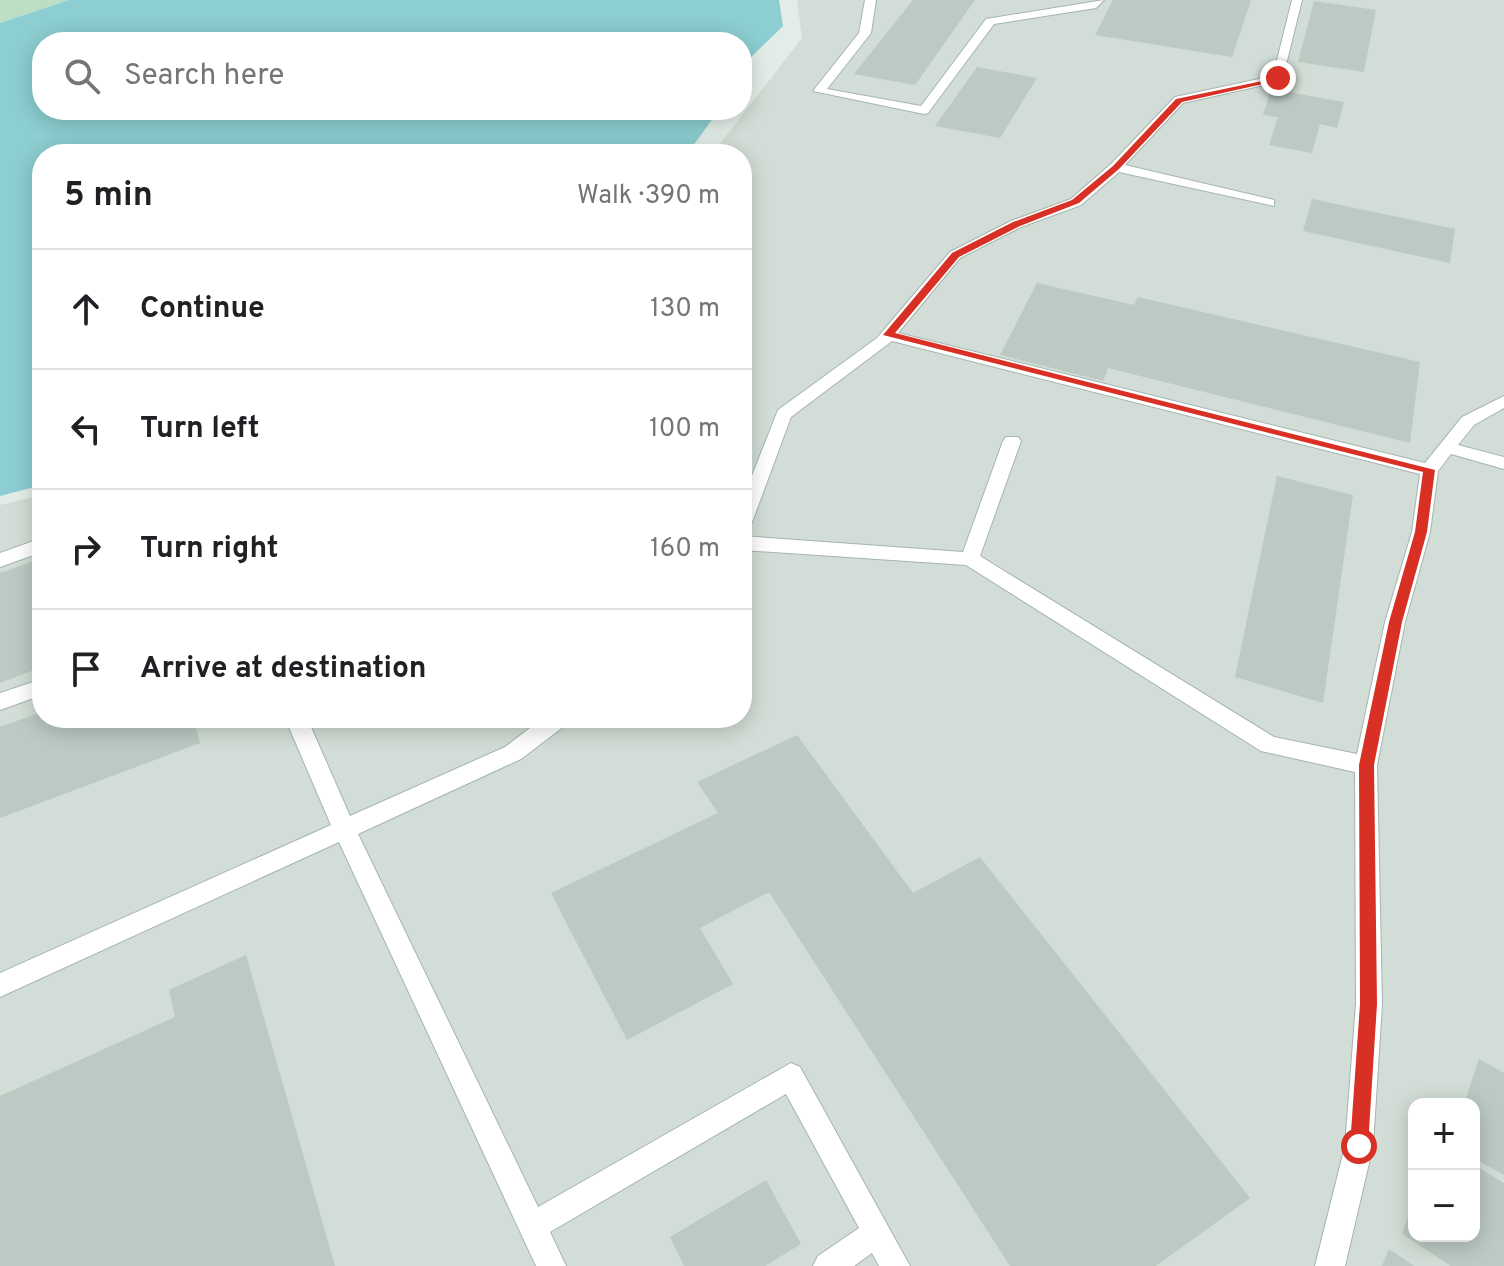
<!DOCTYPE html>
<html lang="en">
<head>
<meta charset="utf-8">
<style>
  body { margin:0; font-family:Overpass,sans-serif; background:#f2f2f2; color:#202124 }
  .controls { position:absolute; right:24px; bottom:24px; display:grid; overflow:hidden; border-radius:16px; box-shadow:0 4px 20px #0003 }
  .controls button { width:72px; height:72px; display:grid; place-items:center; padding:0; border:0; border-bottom:2px solid #e0e0e0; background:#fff; color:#202124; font:40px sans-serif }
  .stop { position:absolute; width:24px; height:24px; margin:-18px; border:6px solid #d93025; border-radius:50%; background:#fff }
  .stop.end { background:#d93025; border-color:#fff; box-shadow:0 2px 8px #0008 }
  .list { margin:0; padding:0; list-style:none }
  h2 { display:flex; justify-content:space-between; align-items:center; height:104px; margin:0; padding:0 32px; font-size:34px }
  h2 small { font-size:26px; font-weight:400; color:#757577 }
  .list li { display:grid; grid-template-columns:52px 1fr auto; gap:24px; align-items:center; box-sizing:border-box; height:120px; padding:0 32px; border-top:2px solid #e0e0e0 }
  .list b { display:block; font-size:30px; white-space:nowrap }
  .list em { font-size:26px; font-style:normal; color:#757577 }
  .icon { flex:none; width:44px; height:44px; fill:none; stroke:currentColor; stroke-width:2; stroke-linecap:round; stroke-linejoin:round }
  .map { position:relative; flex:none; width:1504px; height:1266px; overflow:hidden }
  .search { position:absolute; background:#fff; box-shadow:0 4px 20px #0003; left:32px; top:32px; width:720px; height:88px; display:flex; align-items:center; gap:20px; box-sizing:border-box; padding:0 28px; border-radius:32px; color:#757577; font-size:30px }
  .panel { position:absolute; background:#fff; box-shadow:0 4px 20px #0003; left:32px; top:144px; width:720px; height:584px; border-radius:32px }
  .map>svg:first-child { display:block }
</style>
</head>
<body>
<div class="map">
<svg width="1504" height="1266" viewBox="0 0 1504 1266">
  <rect width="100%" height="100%" fill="#e3ede7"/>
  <path fill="#d1ddd6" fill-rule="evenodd" d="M797,0H1504V1266H0V505L42,495V718H742V154H712L802,38ZM1414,1104H1474V1236H1414Z"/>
  <path fill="#bcdec2" d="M0,0H69L0,23Z"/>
  <path fill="#8cced1" d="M69,0H779L783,26L742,66V42H42V110H719L687,154H42V485L0,496V23Z"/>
  <path fill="#bbcac3" d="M913,0H975L915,85L854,74Z
    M1113,0H1251L1232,57L1095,35Z
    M1314,1L1376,10L1364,72L1298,62Z
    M977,67L1037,78L1000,138L935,126Z
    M1271,89L1344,102L1337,128L1320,124L1312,153L1269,145L1278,117L1263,115Z
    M1312,199L1455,229L1450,263L1303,231Z
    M1037,283L1134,305L1138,297L1420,362L1410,443L1108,368L1103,381L1000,355Z
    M1277,476L1353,495L1323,703L1235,677Z
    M42,558V667L0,683V573Z
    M42,712V718H193L200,743L0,818V727Z
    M797,735L913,893L980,857L1250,1198L1156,1266H1010L769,892L700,928L733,984L627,1040L551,893L718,813L697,782Z
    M246,955L335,1266H0V1096L175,1017L169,990Z
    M1479,1059L1504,1073V1175L1474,1158V1104H1464Z
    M1474,1165L1504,1183V1266H1451L1402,1234L1414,1201V1236H1474Z
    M766,1180L801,1244L765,1266H684L670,1237Z
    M1389,1249L1414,1266H1382Z"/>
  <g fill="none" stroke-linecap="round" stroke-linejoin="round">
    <defs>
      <path id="service" d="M865,0H876L871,33L827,89L921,106L986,19L1104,0L1096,8L994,24L928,113L924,114L813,91L859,33Z
        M1292,0H1302L1282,81L1183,103L1125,165L1274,200V206L1119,172L1081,205L1021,227L960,258L898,333L1425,463L1462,417L1504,396V408L1474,425L1458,445L1504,457V469L1451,454L1438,471L1430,532L1405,622L1377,765L1382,1004L1373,1146L1345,1266H1315L1345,1146L1356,1004L1355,772L1261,751L966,565L742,550V536L963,552L1003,441L1006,437H1018L1021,441L980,556L1274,737L1357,754L1385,622L1412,532L1420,474L892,341L791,417L751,525L742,531V501L778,410L877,338L950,252L1011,221L1071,199L1111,164L1175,97L1273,76Z
        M42,538V552L0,567V553Z
        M42,679V695L0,710V693Z
        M285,718H307L350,816L505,747L543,718H570L567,724L521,759L358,834L538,1207L791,1063L800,1067L910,1266H879L872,1253L854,1266H813L818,1256L859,1228L786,1094L550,1232L566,1266H536L339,842L0,997V973L331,825Z"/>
    </defs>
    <use href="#service" stroke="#a6b5ae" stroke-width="2"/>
    <use href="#service" fill="#fff" fill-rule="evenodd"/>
  </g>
  <path fill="#d93025" d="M1281,77V80L1182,102L1119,169L1079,203L1020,226L959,257L895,333L1435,470L1427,532L1402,622L1374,765L1377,1004L1368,1146L1359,1155L1350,1146L1360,1004L1359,765L1389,622L1415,532L1423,472L883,335L952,253L1013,222L1072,200L1113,166L1176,99Z"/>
</svg>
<div class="controls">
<button>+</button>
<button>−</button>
</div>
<div class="stop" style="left:1359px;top:1146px"></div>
<div class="stop end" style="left:1278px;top:78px"></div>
<div class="search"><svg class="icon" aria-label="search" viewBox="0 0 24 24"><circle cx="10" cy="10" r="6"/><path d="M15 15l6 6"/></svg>Search here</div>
<section class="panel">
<h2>5 min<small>Walk · 390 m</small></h2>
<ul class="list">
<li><svg class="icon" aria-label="ahead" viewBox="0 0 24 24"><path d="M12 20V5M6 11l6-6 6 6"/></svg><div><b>Continue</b></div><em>130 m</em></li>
<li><svg class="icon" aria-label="left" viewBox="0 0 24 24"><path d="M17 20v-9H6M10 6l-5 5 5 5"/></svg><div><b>Turn left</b></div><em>100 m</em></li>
<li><svg class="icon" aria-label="right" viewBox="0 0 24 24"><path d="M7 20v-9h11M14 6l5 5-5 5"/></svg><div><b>Turn right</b></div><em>160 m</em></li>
<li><svg class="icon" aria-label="arrive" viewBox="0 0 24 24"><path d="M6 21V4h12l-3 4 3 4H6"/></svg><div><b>Arrive at destination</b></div></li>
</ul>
</section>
</div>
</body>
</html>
